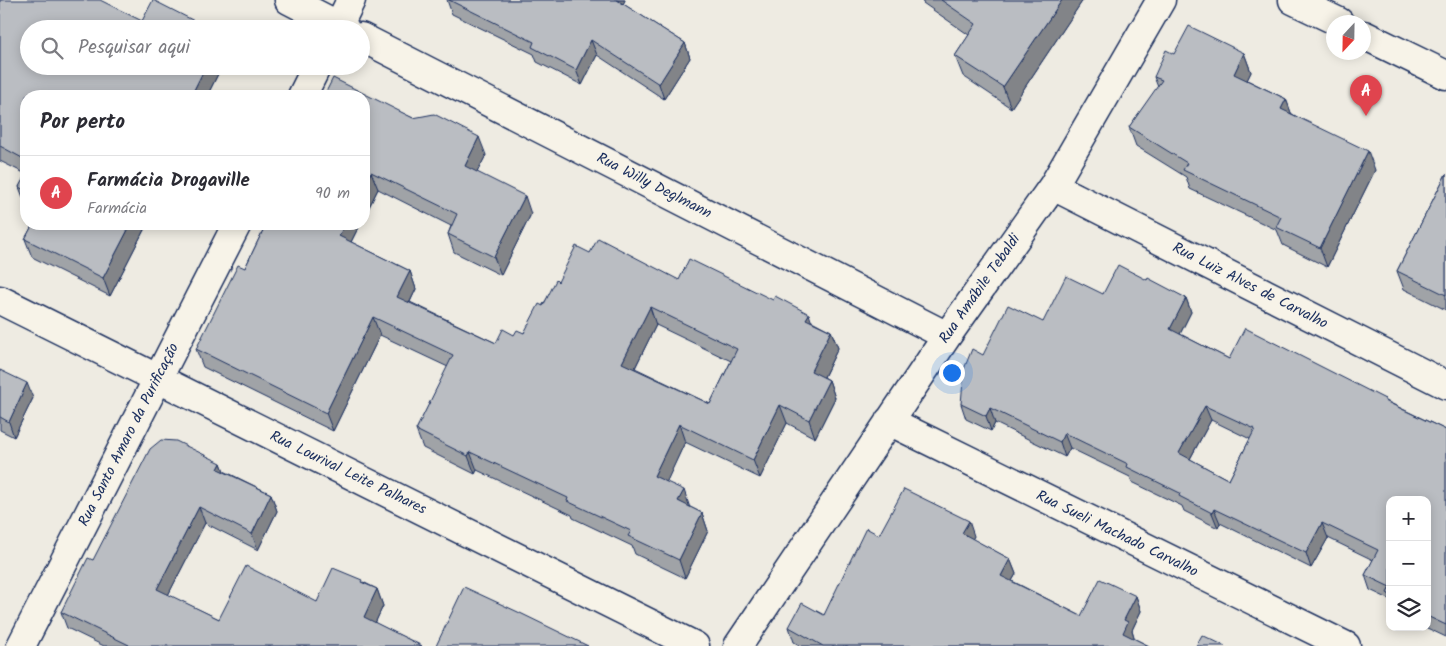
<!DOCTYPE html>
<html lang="pt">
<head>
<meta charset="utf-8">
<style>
  body { margin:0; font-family:Kalam,sans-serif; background:#f7f7f7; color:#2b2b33 }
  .controls { position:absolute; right:15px; bottom:15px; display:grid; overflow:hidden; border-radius:10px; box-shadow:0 2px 12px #0003 }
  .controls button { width:45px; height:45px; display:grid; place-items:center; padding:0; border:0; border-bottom:1px solid #e1e1e2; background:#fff; color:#2b2b33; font:25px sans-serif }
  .compass { position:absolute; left:1326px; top:15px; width:45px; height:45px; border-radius:50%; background:#fff; box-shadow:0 2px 12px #0003; rotate:202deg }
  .you { position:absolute; left:951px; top:372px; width:18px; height:18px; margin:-12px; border:4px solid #fff; border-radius:50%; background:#1a73e8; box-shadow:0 0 0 8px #1a73e833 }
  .badge { display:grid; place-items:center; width:32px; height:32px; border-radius:50%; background:#111827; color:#fff; font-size:16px; font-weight:700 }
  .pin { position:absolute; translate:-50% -41px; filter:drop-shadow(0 1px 2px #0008) }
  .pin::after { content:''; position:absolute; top:26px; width:18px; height:15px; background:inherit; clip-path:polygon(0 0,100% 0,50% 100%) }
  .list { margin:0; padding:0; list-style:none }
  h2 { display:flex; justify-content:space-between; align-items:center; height:65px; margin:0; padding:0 20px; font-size:21px }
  h2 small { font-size:16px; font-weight:400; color:#7c7c81 }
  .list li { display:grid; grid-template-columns:32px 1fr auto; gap:15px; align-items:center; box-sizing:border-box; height:75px; padding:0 20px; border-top:1px solid #e1e1e2 }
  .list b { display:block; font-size:19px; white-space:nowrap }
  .list p { margin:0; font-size:16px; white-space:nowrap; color:#7c7c81 }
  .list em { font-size:16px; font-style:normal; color:#7c7c81 }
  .icon { flex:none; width:28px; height:28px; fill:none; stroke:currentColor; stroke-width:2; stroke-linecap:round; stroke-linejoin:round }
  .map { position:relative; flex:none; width:1446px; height:646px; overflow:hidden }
  .search { position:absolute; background:#fff; box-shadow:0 2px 12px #0003; left:20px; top:20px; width:350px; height:55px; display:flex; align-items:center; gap:12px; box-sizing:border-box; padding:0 18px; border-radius:28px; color:#7c7c81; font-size:19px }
  .panel { position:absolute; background:#fff; box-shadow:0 2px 12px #0003; left:20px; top:90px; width:350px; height:140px; border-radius:20px }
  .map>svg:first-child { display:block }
</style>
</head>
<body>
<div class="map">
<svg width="1446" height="646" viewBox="0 0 1446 646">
  <rect width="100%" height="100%" fill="#eeebe2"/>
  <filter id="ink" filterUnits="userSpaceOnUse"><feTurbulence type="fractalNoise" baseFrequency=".02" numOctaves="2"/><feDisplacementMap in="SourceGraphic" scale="10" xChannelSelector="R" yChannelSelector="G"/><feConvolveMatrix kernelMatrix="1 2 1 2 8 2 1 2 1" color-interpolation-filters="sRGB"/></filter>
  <g filter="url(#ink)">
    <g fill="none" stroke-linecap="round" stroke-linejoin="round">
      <defs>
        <path id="minor" d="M289,0L345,29
          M337,29L351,0
          M361,37L947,336
          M302,96L317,66
          M1053,186L1446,385
          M0,300L695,646
          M889,421L1346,646
          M21,646L237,224
          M738,646L947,336L1053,186L1161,0"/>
        <path id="secondary" d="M1293,0L1339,22
          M1364,35L1446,75"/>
      </defs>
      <use href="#minor" stroke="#1b2f5e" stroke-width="31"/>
      <use href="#secondary" stroke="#1b2f5e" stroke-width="31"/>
      <use href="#minor" stroke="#f7f3e8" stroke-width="28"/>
      <use href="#secondary" stroke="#f7f3e8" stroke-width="28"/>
    </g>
    <path fill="#a0a3a7" stroke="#1b2f5e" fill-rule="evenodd" d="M0,0L142,21L210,29L29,66H222L207,96H26V205L19,187L26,174L0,161Z
      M447,0H625L623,4L685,43L690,58L664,99L597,55L582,85L537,62L534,54L452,14Z
      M922,0H1083L1011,108L963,76L955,56L969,35L923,3Z
      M1244,53L1251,72L1247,80L1286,99L1291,113L1375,170L1327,267L1283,245L1277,230L1190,189L1186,177L1136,146L1129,127L1158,87L1154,77L1174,54Z
      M364,96L413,118L486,155L477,172L531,214L501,275L454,252L448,234L451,226L378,189L364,217Z
      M1446,174V310L1404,289L1397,271Z
      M33,224H147L110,296L32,257L25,239Z
      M266,224H360L351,242L410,271L416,289L410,302L496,343L514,335L524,333L558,282L590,253L679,280L812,321L831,331L838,348L824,377L829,380L835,398L815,438L787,423L760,478L685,442L666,482L690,507L702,513L708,531L685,578L635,554L632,546L573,518L572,515L477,470L475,474L423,448L416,430L448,367L380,335L333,431L203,367L196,349L245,268ZM656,325L731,361L710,404L635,368Z
      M1147,280L1186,298L1191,312L1180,334L1229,359L1385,399L1386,401L1446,430V637L1425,627H1427V500H1390V602L1389,599L1370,590L1365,575L1373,560L1328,538L1311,568L1220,523L1218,528L1184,511L1182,506L1132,482L1130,477L1070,448L1065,457L995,423L991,431L966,419L961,404L983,355L1043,322L1103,294ZM1211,420L1250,439L1229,480L1190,459Z
      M0,370L33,398L14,437L0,430Z
      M221,463L224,471L271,494L277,511L258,550L205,523L168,595L219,619L317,602L363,582L377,589L383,606L375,623L422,646H104L67,628L61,612L93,560Z
      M879,535L974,536L972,539L1010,559L1016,574L1012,581L1081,616L1136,596L1141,611L1132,630L1134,637L1133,638L1149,646H801L794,642L789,627L824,615Z"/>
    <path fill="#828488" stroke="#1b2f5e" d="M614,0H625L619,13Z
      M1062,0H1083L1011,108L1003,87Z
      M591,40L597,55L582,85L576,70Z
      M685,43L690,58L664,99L659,84Z
      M1244,53L1251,72L1241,93L1234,74Z
      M206,66H222L207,96H191Z
      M1286,99L1293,118L1281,109Z
      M479,137L486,155L471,184L465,166Z
      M1368,151L1375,170L1327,267L1320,248Z
      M371,172L378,189L364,217V186Z
      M525,196L531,214L501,275L494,257Z
      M131,224H147L110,296L103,278Z
      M345,224H360L345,254L339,236Z
      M410,271L416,289L404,314L397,297Z
      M1186,298L1191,312L1175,344L1170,329Z
      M650,307L656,325L629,380L622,363Z
      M809,314L815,332L806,319Z
      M373,317L380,335L333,431L326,413Z
      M831,331L838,348L818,389L811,371Z
      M829,380L835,398L815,438L809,420Z
      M27,383L33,398L14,437L9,422Z
      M780,405L787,423L760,478L753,460Z
      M1205,406L1211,420L1185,468L1179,453Z
      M990,408L995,423L991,431L986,416Z
      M679,424L685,442L661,494L654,476Z
      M1064,433L1070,448L1065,457L1060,442Z
      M470,452L477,470L475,474L468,456Z
      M221,463L227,480L218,469Z
      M684,490L690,508L678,501Z
      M271,494L277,511L258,550L252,534Z
      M199,507L205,523L163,605L157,589Z
      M1214,509L1220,523L1218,528L1212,513Z
      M702,513L708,531L685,578L679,560Z
      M969,521L974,536L968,548L962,533Z
      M1322,523L1328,538L1311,568L1306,553Z
      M1010,559L1016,574L1006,591L1001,576Z
      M377,589L383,606L370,634L364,617Z
      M1136,596L1141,611L1132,630L1134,637L1130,646L1123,633L1124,620Z"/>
    <path fill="#babdc2" stroke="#1b2f5e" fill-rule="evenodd" d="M0,0H100L142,21L153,0L210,29H29V66H206L191,96H26V160L0,146Z
      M449,0H617L685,43L659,84L591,40L576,70L532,47L534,42Z
      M941,0H1062L1003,87L955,56L976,24Z
      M1189,26L1244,53L1234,74L1286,99L1281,109L1368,151L1320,248L1276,227L1281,217L1183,170L1187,163L1129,127L1162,80L1154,77L1166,50L1174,54Z
      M333,78L413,118L434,114L479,137L465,166L525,196L494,257L448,234L457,214L371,172L364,186V96H324Z
      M26,173V191L19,187Z
      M1446,174V295L1397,271Z
      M33,224H131L103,278L25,239Z
      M266,224H345L339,236L410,271L397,297L496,343L503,329L514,335L517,330L524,333L539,304L543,306L556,280L558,282L576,246L590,253L598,238L679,280L689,259L773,300L775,296L809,314L806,319L831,331L811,371L829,380L809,420L780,405L753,460L679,424L654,476L684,490L678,501L702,513L679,560L628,536L631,531L567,501L568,498L470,452L468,456L416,430L453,355L373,317L326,413L196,349L238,265L245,268ZM650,307L737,349L710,404L622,363Z
      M1118,265L1147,280L1148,278L1186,298L1170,329L1229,359L1245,328L1385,399V401L1446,430V625L1427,616V500H1390V595L1387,593L1390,587L1365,575L1378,550L1322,523L1306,553L1214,509L1212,513L1179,496L1180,493L1127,467L1128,464L1064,433L1060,442L990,408L986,416L961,404L964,369L972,349L983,355L1008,305L1043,322L1066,276L1103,294ZM1205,406L1255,429L1229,480L1179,453Z
      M0,370L27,383L9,422L0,417Z
      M161,440L176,441L221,463L218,469L271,494L252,534L199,507L157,589L219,619L246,566L317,602L333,568L362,580L361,582L377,589L364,617L422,646H129V645L61,612L88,558L93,560L150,449Z
      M904,489L969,521L962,533L1010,559L1001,576L1081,616L1100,579L1136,596L1124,620L1128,622L1123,633L1149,646H823L789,627L802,603L824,615L866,528L879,535Z
      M464,587L518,612L588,646H436Z
      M1202,635L1225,646H1196Z"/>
  </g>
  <g text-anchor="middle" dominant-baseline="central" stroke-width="4" stroke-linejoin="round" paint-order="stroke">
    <g font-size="15" fill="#1b2f5e" stroke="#f7f3e8">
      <text transform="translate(654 186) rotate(27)">Rua Willy Deglmann</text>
      <text transform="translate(1250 286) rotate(27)">Rua Luiz Alves de Carvalho</text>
      <text transform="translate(980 289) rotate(-55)">Rua Amábile Tebaldi</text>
      <text transform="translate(129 435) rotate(-63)">Rua Santo Amaro da Purificação</text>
      <text transform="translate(348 473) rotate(26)">Rua Lourival Leite Palhares</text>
      <text transform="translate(1117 534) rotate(26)">Rua Sueli Machado Carvalho</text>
    </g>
  </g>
</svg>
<div class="controls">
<button>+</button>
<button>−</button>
<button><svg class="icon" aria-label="layers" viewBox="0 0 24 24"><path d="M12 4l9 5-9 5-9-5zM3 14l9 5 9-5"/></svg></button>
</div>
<svg class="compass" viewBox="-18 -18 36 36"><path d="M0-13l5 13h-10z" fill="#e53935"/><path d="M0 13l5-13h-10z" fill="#7c7c81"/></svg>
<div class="you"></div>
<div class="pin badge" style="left:1366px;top:116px;background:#e0444e">A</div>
<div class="search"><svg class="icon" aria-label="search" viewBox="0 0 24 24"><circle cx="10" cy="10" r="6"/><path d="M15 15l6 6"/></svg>Pesquisar aqui</div>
<section class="panel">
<h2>Por perto<small></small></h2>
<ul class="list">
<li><span class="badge" style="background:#e0444e">A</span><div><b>Farmácia Drogaville</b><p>Farmácia</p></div><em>90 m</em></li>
</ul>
</section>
</div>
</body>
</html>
